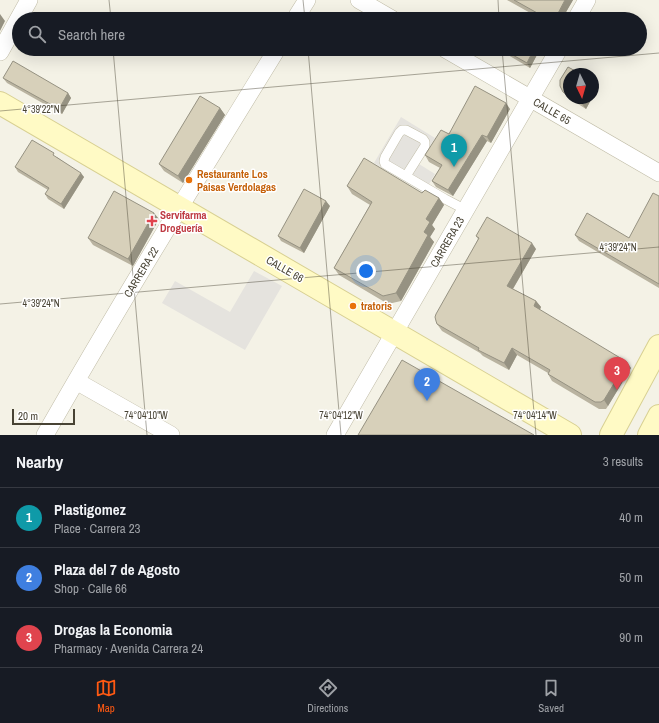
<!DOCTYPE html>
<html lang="en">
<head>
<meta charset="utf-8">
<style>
  body { margin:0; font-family:"Archivo Narrow",sans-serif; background:#242831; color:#f1f3f6 }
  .compass { position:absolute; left:563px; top:68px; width:36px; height:36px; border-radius:50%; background:#171b24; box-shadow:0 4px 16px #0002; rotate:175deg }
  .scale { position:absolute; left:12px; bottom:10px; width:63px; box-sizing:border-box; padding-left:4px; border:2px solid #484334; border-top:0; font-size:11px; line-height:14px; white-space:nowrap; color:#484334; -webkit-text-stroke:3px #fff; paint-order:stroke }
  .you { position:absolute; left:366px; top:271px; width:14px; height:14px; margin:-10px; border:3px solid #fff; border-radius:50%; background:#1a73e8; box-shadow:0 0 0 6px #1a73e833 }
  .badge { display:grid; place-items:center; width:26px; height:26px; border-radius:50%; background:#ff5912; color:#fff; font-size:13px; font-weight:700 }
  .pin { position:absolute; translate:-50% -33px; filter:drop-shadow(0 1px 2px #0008) }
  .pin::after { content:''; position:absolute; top:21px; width:14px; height:12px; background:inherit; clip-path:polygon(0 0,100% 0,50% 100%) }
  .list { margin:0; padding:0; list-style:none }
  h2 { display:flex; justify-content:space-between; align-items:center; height:52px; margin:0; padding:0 16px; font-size:17px }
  h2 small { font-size:13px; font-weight:400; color:#9ea1a6 }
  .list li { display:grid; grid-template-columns:26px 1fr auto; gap:12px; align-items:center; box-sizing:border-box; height:60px; padding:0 16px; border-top:1px solid #363941 }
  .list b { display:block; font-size:15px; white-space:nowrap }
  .list p { margin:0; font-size:13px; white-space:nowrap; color:#9ea1a6 }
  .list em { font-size:13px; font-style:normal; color:#9ea1a6 }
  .icon { flex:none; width:22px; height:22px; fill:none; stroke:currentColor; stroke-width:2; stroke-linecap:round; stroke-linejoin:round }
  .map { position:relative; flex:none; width:659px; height:435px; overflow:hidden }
  .search { position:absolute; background:#171b24; box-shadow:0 4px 16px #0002; left:12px; right:12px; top:12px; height:44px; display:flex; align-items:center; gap:10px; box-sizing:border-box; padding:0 14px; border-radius:22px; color:#9ea1a6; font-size:15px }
  .sheet { height:232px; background:#171b24 }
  nav { display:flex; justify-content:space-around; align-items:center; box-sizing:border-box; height:56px; border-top:1px solid #363941; background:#171b24; font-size:11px; color:#9ea1a6 }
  nav a { display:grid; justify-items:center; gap:2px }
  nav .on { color:#ff5912 }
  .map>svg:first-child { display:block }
</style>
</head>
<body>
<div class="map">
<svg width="659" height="435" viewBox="0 0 659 435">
  <rect width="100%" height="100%" fill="#f4f2e6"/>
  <path fill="#e5e3de" d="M401,117L435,138L419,164L435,174L424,193L374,163Z
    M254,271L282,286L245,350L162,303L175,281L230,312Z"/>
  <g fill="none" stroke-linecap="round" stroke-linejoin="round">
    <defs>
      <path id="lane" d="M406,176L425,146V142L423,139L406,130H402L399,133L385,157L384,161L385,164L445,199L466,210"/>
      <path id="street" d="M359,0L392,19
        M295,19L307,0
        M576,19L587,0
        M445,49L659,173
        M0,52L29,0
        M76,381L171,435
        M45,435C119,305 198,177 277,49
        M335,435L559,49"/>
      <path id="secondary" d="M0,103L570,435
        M611,435L659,346
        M649,435L659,416"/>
    </defs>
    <use href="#lane" stroke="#c0bca7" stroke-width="10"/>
    <use href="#street" stroke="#c0bca7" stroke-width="18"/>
    <use href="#secondary" stroke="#d8d092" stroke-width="24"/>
    <use href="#lane" stroke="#fff" stroke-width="9"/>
    <use href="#street" stroke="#fff" stroke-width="17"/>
    <use href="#secondary" stroke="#fffac5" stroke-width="22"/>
  </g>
  <path fill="#b9b3a0" d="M507,0H573L562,19H541Z
    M498,49H535L538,53L530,68Z
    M569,74V98H592L586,109L567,97L560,86Z
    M3,78L68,93L71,98L62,114L7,83Z
    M220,108L225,115L183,183L164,171L159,164Z
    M510,109L491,143L487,141L453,196L436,187L432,181L440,168L429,162L425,155L449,134Z
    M57,157L84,177L64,209L48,199L45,194L48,190L18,172L15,167Z
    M347,186L422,193L439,198L444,205L432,225L435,229L430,237L434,242L401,301L388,304L339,275L334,268L370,205L352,194Z
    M659,196V288L579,241L575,235L629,238Z
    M330,206L304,253L281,241L278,236Z
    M159,219L133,266L93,245L88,238Z
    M476,236L536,249L513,289L536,301L541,307L540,310L631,368L608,406L606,409H599L552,381L548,374V373L517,355L509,370L483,356L480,353L442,331L437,324L478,239Z"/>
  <path fill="#969282" d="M565,0H573L562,19H555Z
    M0,14L5,21L0,31Z
    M534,49H535L538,53L530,68L527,63Z
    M596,82L599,87L593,97V86Z
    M68,93L71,98L62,114L59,109Z
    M586,98H592L586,109L582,104Z
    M506,103L510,109L491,143L487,137Z
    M220,108L225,115L183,183L178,176Z
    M482,135L487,141L453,196L448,190Z
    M81,173L84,177L64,209L61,204Z
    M439,198L444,205L432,225L435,229L430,237L434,242L401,301L396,293L424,232L426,219Z
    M326,201L330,206L304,253L300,248Z
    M154,213L159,219L133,266L128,259Z
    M532,243L536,249L511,292L507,286Z
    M536,301L541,307L538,313L534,306Z
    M512,348L517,355L509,370L504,363Z
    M627,362L631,368L608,406L604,400Z"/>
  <path fill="#d7d0ba" stroke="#969282" d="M514,0H565L555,19H548Z
    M502,49H534L527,63Z
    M13,61L68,93L59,109L3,78Z
    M568,67L581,74H569V96L563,92L560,86V80Z
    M593,80L596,82L593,86Z
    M475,86L506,103L487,137L482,135L448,190L432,181L442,165L425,155L441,130L449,134Z
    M200,96L220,108L178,176L159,164Z
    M573,98H586L582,104Z
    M32,140L54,153L53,155L81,173L61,204L45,194L49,188L15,167Z
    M364,158L422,193L425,190L439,198L426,219L430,222L424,232L428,235L396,293L383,296L334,268L372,202L347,186Z
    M304,189L326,201L300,248L278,236Z
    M114,191L154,213L128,259L88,238Z
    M653,193L659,196V284L575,235L587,213L629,238Z
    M487,217L532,243L507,286L536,301L534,306L627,362L604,400L601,402H595L548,374L550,370L512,348L504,363L478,350L479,348L437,324L436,321L435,317L436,314L479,238L476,236Z
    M402,360L534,435H358Z"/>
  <path fill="none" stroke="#484334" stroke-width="1" stroke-opacity="0.45" d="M109,0L111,19M303,0L305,19M498,0L499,19M113,49L147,435M308,49L341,435M502,49L536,435M0,111L659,53M0,304L659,247"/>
  <g fill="#e8710a" stroke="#fff" stroke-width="1.5">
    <circle cx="189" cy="180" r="4"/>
    <circle cx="353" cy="306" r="4"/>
  </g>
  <path fill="#e0444e" stroke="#fff" stroke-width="1.5" d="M150 215h4v4h4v4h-4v4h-4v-4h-4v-4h4z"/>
  <g text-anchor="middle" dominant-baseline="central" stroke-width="3" stroke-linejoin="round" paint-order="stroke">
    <g font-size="11" fill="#484334" stroke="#fff">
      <text transform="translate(552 111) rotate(30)">CALLE 65</text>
      <text transform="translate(447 242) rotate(-60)">CARRERA 23</text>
      <text transform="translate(285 269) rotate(30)">CALLE 66</text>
      <text transform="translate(141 272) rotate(-59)">CARRERA 22</text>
    </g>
    <g font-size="11" font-weight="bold" fill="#c56008" stroke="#fff" text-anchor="start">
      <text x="197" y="174">Restaurante Los<tspan x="197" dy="13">Paisas Verdolagas</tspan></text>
      <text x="361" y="306">tratoris</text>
    </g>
    <g font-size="11" font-weight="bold" fill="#be3a42" stroke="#fff" text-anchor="start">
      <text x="160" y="215">Servifarma<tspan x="160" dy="13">Droguería</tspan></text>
    </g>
  </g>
  <g font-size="10" text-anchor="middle" fill="#484334" stroke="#fff" stroke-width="3" stroke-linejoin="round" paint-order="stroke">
    <text x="41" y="113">4°39'22"N</text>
    <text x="618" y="251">4°39'24"N</text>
    <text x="41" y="307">4°39'24"N</text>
    <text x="146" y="419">74°04'10"W</text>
    <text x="341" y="419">74°04'12"W</text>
    <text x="535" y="419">74°04'14"W</text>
  </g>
</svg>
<svg class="compass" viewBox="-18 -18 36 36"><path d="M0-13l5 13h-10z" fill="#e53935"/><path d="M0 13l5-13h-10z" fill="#9ea1a6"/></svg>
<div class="scale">20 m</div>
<div class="you"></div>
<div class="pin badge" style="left:454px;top:167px;background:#0f9aa8">1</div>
<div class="pin badge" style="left:427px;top:401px;background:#3f7fe0">2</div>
<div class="pin badge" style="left:617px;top:390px;background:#e0444e">3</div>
<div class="search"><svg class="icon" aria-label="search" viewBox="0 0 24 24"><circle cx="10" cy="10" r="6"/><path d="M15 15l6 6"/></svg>Search here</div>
</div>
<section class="sheet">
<h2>Nearby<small>3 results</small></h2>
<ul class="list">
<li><span class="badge" style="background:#0f9aa8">1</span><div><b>Plastigomez</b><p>Place · Carrera 23</p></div><em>40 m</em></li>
<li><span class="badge" style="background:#3f7fe0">2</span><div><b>Plaza del 7 de Agosto</b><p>Shop · Calle 66</p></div><em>50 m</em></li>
<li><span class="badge" style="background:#e0444e">3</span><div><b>Drogas la Economia</b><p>Pharmacy · Avenida Carrera 24</p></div><em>90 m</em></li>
</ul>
</section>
<nav>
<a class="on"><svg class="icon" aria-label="map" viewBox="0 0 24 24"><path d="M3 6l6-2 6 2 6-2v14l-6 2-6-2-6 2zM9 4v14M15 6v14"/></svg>Map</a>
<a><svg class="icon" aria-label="directions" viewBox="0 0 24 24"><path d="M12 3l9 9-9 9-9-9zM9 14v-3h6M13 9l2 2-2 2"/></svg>Directions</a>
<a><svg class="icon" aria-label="saved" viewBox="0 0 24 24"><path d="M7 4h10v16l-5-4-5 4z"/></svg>Saved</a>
</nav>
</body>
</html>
